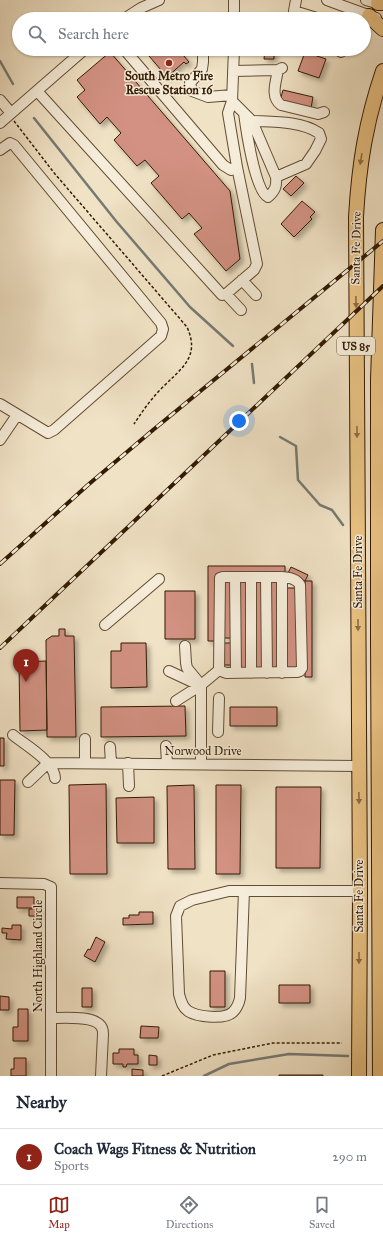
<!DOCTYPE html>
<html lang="en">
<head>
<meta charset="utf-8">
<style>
  body { margin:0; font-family:"IM FELL Great Primer",serif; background:#f6f6f7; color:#1f2937 }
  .you { position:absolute; left:239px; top:421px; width:14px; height:14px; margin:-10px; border:3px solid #fff; border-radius:50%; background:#1a73e8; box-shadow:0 0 0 6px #1a73e833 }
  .badge { display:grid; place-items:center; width:26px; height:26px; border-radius:50%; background:#8f2418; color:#fff; font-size:13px; font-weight:700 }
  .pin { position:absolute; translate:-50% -33px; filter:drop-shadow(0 1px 2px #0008) }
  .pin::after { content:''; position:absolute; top:21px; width:14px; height:12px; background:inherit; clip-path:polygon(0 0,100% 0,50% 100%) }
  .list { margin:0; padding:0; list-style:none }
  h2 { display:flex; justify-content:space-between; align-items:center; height:52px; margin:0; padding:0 16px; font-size:17px }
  h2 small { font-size:13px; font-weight:400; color:#747a83 }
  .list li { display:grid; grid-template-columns:26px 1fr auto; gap:12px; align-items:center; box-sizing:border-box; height:56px; padding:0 16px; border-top:1px solid #e0e1e3 }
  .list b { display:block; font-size:15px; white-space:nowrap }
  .list p { margin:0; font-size:13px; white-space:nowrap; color:#747a83 }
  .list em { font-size:13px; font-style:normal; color:#747a83 }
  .icon { flex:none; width:22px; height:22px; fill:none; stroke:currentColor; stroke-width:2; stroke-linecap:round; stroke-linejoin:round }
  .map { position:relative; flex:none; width:383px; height:1076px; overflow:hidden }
  .search { position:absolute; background:#fff; box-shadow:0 1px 3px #0004; left:12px; right:12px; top:12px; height:44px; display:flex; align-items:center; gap:10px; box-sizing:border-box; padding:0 14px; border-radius:22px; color:#747a83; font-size:15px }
  .sheet { height:108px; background:#fff }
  nav { display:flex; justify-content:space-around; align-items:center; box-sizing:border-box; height:56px; border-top:1px solid #e0e1e3; background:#fff; font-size:11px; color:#747a83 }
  nav a { display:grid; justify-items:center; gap:2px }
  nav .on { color:#8f2418 }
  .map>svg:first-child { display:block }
</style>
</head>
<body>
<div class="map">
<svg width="383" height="1076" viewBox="0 0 383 1076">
  <defs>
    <filter id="shadow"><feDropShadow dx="3.5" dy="3.5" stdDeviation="2" flood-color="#0004"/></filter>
  </defs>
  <rect width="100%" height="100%" fill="#f0e2c5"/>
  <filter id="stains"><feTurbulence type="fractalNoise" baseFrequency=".005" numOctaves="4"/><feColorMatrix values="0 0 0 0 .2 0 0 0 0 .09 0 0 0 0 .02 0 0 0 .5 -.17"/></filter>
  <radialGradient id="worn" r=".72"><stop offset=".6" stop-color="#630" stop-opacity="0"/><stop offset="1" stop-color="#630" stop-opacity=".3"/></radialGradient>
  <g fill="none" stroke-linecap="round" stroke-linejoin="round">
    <path stroke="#757a74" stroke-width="2.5" d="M0,61L13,84
      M34,118L116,221L190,307L233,346
      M252,364L254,383
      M280,437L296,446L298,480L320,505L332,510L343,525
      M204,1076L229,1064L289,1054L348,1056"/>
  </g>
  <path fill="#d29182" stroke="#331b03" filter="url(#shadow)" d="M157,49H178L189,62L186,64L184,62L167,77L149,56Z
    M265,49H274V59H264Z
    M110,52L230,191L240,259L226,271L194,234L202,228L189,213L182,219L151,183L159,176L145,160L137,166L114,140L121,133L107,117L100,124L77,97L85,90L77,80Z
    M305,52L326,59L319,78L298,71Z
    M283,90L313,97L311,108L280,101Z
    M296,176L304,183L291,196L283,189Z
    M302,201L315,212L310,217L312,219L294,237L281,224Z
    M208,566H285V573L216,574L217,641H208Z
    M291,567L308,575L305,581L288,573Z
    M305,581H312V677H305Z
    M224,582H233V638H224Z
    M239,582H248L249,668H240Z
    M255,582H263L264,668H255Z
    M271,582H279V668H271Z
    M286,588H297L298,668H287Z
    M165,591H195V639H165Z
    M59,629H65V636H74L76,737H47L46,640L52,636H59Z
    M121,643H146L147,687L111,688V651H121Z
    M223,643H233V665H223Z
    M46,661L47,730L20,731L19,662Z
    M185,706L186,736L101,737V707Z
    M230,707H277V726H230Z
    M0,738H4V766H0Z
    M0,780H15L14,835H0Z
    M106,784L107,874H70L69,785Z
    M194,785L195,869H168L167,786Z
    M216,785H241L240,874H216Z
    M276,787H321L320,868H276Z
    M154,797V843H117L116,798Z
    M17,897H34V908H17Z
    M29,909H39V916H29Z
    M139,912H153V924L123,925V918H129V915H139Z
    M12,925H21V940L6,939L7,933H2V928L12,929Z
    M96,937L105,942L95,962L84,956L88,949L90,950Z
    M210,971H225V1007H210Z
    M279,985H310V1003H279Z
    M82,988H92V1007H82Z
    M0,996L9,997V1010H0Z
    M18,1009H28V1041H13V1027H18Z
    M141,1026L159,1027L158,1038H140Z
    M119,1049H134V1055H138V1064H127L126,1067H123V1064H113V1053H119Z
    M149,1055L157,1056V1065H149Z
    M14,1058H26V1076H11V1069H14Z
    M132,1069L143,1070V1076H132Z
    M279,1075H323V1076H279Z"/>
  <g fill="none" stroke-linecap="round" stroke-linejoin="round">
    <defs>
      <path id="minor" d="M296,0L294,11L320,19
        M327,0L376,18
        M366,0L383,5
        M124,19L141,8L159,0
        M234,19V0
        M124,49L223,165L231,170L237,167
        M203,49V62L202,69L190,83L192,91L208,97L232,95
        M341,52L342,49
        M278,70C276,82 270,97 281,105L318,114L324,112
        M233,71L278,70L282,68
        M37,91L222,295L226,294L254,270L257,264L237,167L228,113L232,101L234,49
        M0,100L11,113
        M232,101L252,121L276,177C277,186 275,191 268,197C255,191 246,129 244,113
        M252,121C274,122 301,121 319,133L321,139L315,151L306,164L276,177
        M0,123L85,49
        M0,150L10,143L14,145L161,323L163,329L161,336L54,430L48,433L0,404
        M242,280L256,295
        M226,294L241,310
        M0,440L17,415
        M235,577L236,673
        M251,577V673
        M266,577L267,673
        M105,625L159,579
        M185,646L186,663L187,668L201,685
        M169,671L199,685
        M282,673V577
        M201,685V764
        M176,701L201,685L219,670L220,578L223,577H280C288,577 296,578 300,585L302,668L300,671L297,672L226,673L219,670
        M218,732L219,698
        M13,735C25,745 54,761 55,778
        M85,739V763
        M166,746L167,763
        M110,747L111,763
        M48,763L358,766
        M128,763L129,786
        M28,782L48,763
        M0,883L44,884L51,887V1076
        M244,891L240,998C239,1003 237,1008 233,1012C225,1020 197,1017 188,1011C182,1007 181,1001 179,994L176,916L180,906L192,900L229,891H360
        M52,1018C63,1018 97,1015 102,1028C103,1030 103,1032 103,1034L101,1076"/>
      <path id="highway" d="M378,3H383
        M369,16L383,29
        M359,1076L360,891L356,217C359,164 366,121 383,71
        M380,1076L378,636V380L383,230"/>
    </defs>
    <use href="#minor" stroke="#624d34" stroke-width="12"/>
    <use href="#highway" stroke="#331b03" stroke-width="16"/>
    <path stroke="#331b03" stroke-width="1.5" stroke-dasharray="3 2" stroke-linecap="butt" d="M14,121L55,174L187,327C201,358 180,369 161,389C150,400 142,412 134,424
      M162,1076L213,1055L273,1043H342"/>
    <use href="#minor" stroke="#f5ecd9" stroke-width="10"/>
    <use href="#highway" stroke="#e8c182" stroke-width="14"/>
    <defs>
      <path id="rail" d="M0,564L89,484L153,430L383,241
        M0,648L383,286"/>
    </defs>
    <use href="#rail" stroke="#331b03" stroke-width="4"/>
    <use href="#rail" stroke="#f5ecd9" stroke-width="2.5" stroke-dasharray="8" stroke-linecap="butt"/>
  </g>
  <defs><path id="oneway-solid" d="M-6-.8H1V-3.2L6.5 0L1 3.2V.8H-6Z"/></defs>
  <g fill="#8e6e42">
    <use href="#oneway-solid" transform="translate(361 159) rotate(99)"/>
    <use href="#oneway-solid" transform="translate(356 302) rotate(89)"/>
    <use href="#oneway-solid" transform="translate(357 432) rotate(90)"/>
    <use href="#oneway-solid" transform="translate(358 625) rotate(90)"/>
    <use href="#oneway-solid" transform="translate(359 798) rotate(89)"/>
    <use href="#oneway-solid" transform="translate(359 958) rotate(90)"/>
  </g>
  <circle fill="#8f2418" stroke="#f5ecd9" stroke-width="1.5" cx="169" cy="63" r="4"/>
  <g text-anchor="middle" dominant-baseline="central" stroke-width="3" stroke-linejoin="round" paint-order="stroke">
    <rect fill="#f5ecd9" stroke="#6d5a43" stroke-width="1" x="337" y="337" width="38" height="18" rx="3"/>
    <g font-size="11" font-weight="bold" fill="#331b03">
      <text x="356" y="346">US 85</text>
    </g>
    <g font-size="12" font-weight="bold" fill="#331b03" stroke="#f5ecd9">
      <text x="169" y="76">South Metro Fire<tspan x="169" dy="14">Rescue Station 16</tspan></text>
    </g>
    <g font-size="12" fill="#331b03" stroke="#f5ecd9">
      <text transform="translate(356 248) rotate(-89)">Santa Fe Drive</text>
      <text transform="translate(358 572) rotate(-90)">Santa Fe Drive</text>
      <text x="203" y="751">Norwood Drive</text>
      <text transform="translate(359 896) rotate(-90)">Santa Fe Drive</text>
      <text transform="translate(38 956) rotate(-90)">North Highland Circle</text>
    </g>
  </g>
  <rect width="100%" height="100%" filter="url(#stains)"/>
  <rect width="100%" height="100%" fill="url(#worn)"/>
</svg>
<div class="you"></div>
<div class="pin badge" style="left:26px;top:682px">1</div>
<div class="search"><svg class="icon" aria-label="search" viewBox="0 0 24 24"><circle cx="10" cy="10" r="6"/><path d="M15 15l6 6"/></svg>Search here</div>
</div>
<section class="sheet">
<h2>Nearby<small></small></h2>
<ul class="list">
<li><span class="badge">1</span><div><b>Coach Wags Fitness &amp; Nutrition</b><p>Sports</p></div><em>290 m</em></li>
</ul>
</section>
<nav>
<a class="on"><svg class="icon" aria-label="map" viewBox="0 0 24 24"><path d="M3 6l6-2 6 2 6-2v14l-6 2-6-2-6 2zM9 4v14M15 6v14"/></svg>Map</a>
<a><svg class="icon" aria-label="directions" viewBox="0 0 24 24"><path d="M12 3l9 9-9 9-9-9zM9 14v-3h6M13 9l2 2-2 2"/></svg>Directions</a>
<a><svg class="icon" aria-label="saved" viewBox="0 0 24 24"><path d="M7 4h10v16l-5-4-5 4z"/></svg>Saved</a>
</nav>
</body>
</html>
